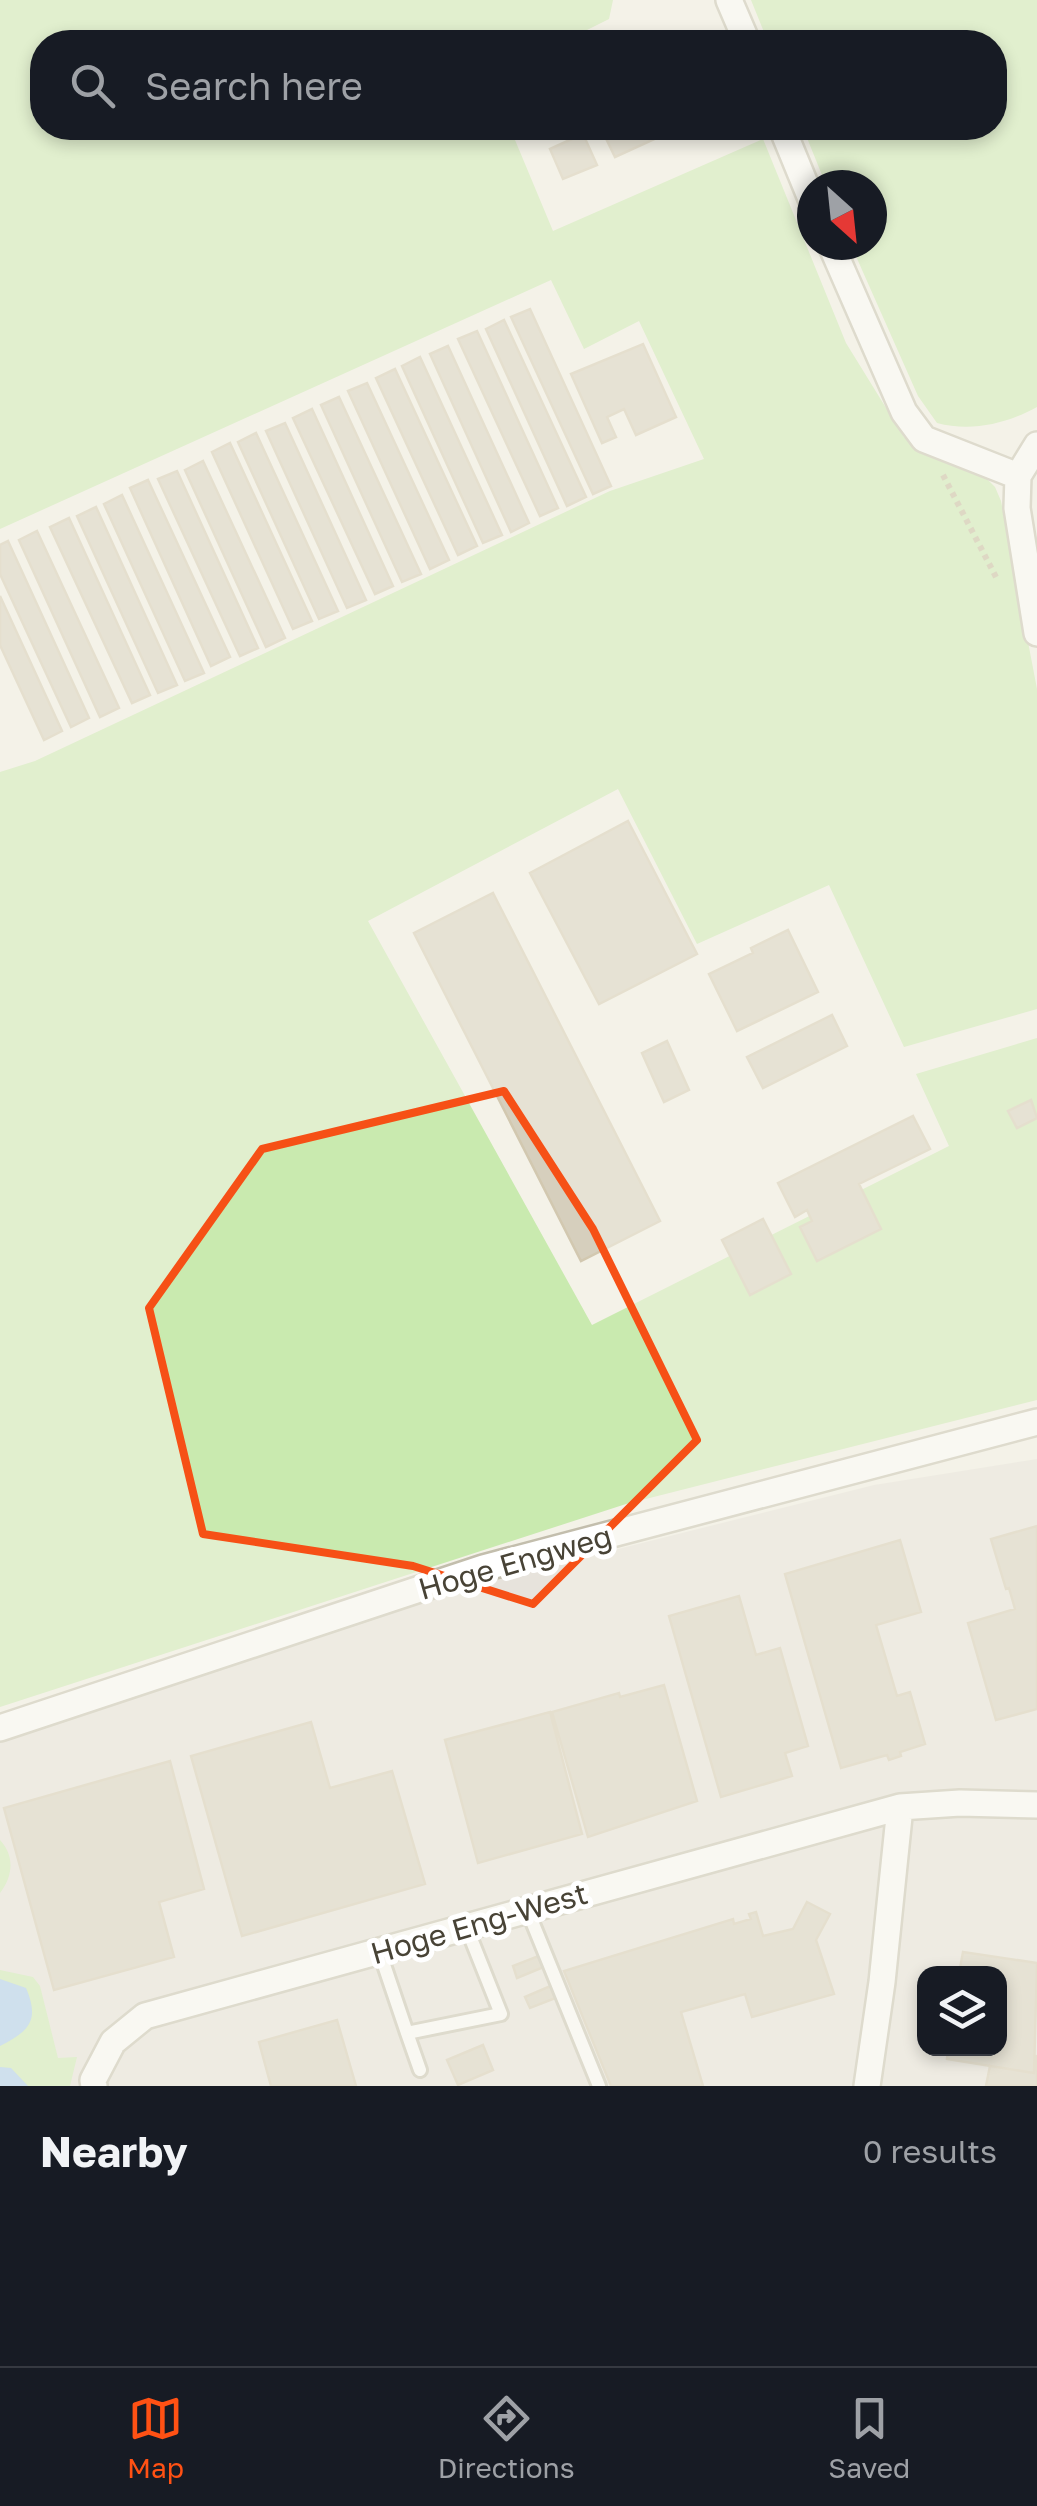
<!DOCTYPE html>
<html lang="en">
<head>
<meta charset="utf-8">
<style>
  body { margin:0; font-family:"Golos Text",sans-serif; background:#20242c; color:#f1f3f6 }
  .controls { position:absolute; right:30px; bottom:30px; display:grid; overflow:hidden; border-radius:20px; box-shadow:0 5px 15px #0003 }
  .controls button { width:90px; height:90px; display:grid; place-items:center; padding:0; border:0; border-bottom:2px solid #363941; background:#171b24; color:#f1f3f6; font:50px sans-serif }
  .compass { position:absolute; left:797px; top:170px; width:90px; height:90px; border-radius:50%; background:#171b24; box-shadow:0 5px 15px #0003; rotate:153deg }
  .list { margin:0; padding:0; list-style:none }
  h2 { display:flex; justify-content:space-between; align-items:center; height:130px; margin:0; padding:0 40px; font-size:42px }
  h2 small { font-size:32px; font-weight:400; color:#9ea1a6 }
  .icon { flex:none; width:55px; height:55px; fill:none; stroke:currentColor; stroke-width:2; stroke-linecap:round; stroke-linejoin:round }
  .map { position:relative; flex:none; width:1037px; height:2086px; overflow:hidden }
  .search { position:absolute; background:#171b24; box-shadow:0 5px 15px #0003; left:30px; right:30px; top:30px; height:110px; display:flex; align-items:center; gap:25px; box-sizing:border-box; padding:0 35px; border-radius:40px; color:#9ea1a6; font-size:38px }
  .sheet { height:280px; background:#171b24 }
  nav { display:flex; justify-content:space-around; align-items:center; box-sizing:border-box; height:140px; border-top:2px solid #363941; background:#171b24; font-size:28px; color:#9ea1a6 }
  nav a { display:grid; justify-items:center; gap:5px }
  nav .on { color:#ff5114 }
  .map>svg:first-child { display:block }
</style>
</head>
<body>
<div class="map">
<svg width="1037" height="2086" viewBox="0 0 1037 2086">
  <rect width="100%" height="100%" fill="#f4f2e8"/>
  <path fill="#e7e3dc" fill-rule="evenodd" d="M1037,1459V2086H0V1741L490,1581L874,1485ZM924,1974H1000V2048H924Z"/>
  <path fill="#c9eaaf" d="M0,0H613L609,19L563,42H42V128H510L553,231L763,139L846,343L904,437L940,459L986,478L995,487L1001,501L1037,689V1009L904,1047L829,885L697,944L618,789L368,921L592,1325L949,1146L916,1074L1037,1038V1400L626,1504L0,1707V772L35,761L610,491L704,459L639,321L584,349L551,280L0,529Z
    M751,0H1037V407C1006,424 971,432 937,423L918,396L851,245H872V185H826L803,128H994V42H768Z
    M0,1840C15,1856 13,1876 0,1893Z
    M0,1970L33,1977L40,1986L58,2058L77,2057L70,2086H0Z"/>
  <path fill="#a2c9f3" d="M0,1979L26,1988C40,2021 29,2031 0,2046Z
    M0,2067L11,2068L28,2086H0Z"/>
  <path fill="#d6cfbd" stroke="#d2c8b0" stroke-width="2.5" d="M601,128H668L670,132L615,157Z
    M583,134L597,165L563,179L550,149Z
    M530,309L611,486L593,494L511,317Z
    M504,320L586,497L567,506L486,329Z
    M477,331L558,508L540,516L458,339Z
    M643,344L676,417L636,435L624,409L607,417L616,437L602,443L571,374Z
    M448,346L529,523L511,532L430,354Z
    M420,357L502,535L483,543L402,366Z
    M395,369L477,546L458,555L376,378Z
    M367,383L449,560L430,569L348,391Z
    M339,397L421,574L402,582L321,405Z
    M312,409L393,586L375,594L293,418Z
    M285,423L366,600L347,608L266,431Z
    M256,433L338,611L319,619L238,442Z
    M230,443L312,621L293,629L212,452Z
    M203,461L285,638L266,647L185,470Z
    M177,471L258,648L240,656L158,479Z
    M148,480L230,657L211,666L130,488Z
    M122,495L204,673L185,681L104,504Z
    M96,507L177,685L158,693L77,516Z
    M69,518L150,695L132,703L50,527Z
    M37,531L119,708L100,717L19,540Z
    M8,541L89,718L71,727L0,574V545Z
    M0,596L62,731L44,740L0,645Z
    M628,821L697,954L599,1004L530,873Z
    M493,893L660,1221L581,1261L414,933Z
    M788,930L818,992L737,1031L709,974L753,953L751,948Z
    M832,1015L847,1046L763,1088L747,1057Z
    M667,1041L689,1090L664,1102L642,1053Z
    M1031,1100L1037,1118L1017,1128L1008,1111Z
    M913,1116L930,1149L859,1184L881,1229L817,1261L800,1227L812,1221L807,1210L795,1217L778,1183Z
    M763,1219L791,1274L750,1295L722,1240Z
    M1037,1526V1709L996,1720L968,1623L1015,1609L1009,1588L1006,1589L991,1539Z
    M900,1540L921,1612L876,1625L897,1696L910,1692L925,1744L900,1752L901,1756L889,1760L887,1755L841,1768L785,1574Z
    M739,1596L756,1655L780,1648L808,1746L785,1753L792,1776L721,1797L669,1616Z
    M664,1685L697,1801L588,1837L552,1712L619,1693L620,1697Z
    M550,1712L582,1834L478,1863L445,1740Z
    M311,1722L330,1788L392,1771L425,1884L242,1936L191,1756Z
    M170,1761L204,1889L159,1902L174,1957L54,1990L4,1808Z
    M807,1902L830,1914L816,1940L834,1994L752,2017L745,1994L681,2012L703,2086H611L564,1971L733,1919L734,1924L751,1919L749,1914L756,1912L763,1936L793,1929Z
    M963,1952L1037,1963L1034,2073L947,2059L948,2048H1000V1974H959Z
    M541,1955L546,1966L517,1978L513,1966Z
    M553,1985L558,1997L530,2008L525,1997Z
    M337,2020L356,2086H271L259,2042Z
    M483,2045L493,2070L458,2085L447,2060Z
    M1037,2055V2086H986L990,2066L1034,2073Z"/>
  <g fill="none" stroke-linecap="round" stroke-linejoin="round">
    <defs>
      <path id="lane" d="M527,1909L599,2086
        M379,1950L407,2033L501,2014L466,1926
        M407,2033L420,2070"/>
      <path id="street" d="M729,0L747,42
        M782,128L812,201
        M831,245L904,412L924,439L1018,476
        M1037,445L1018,476L1017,508L1037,633
        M0,1728L483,1568L1037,1422
        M94,2086L93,2080L113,2042L145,2016L900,1807L960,1803L1037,1805
        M867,2086L882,1982L900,1807"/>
    </defs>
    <use href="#lane" stroke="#c3bead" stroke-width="18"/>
    <use href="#street" stroke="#c3bead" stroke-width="30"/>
    <path stroke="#c3b99a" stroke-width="6" stroke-dasharray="5 5" stroke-linecap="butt" d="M943,475L997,579"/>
    <use href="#lane" stroke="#fff" stroke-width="12"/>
    <use href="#street" stroke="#fff" stroke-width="25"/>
  </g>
  <path d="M0 0H1037V2086H0ZM504,1091L593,1229L697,1440L533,1604L413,1566L203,1534L149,1308L262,1149Z" fill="#f4f2e8" fill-opacity=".55" fill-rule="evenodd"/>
  <path fill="none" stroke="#f65016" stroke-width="8" stroke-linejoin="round" d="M504,1091L593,1229L697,1440L533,1604L413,1566L203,1534L149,1308L262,1149Z"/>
  <g text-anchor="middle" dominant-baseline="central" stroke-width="10" stroke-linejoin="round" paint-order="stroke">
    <g font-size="30" fill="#484336" stroke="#fff">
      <text transform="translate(515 1562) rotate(-16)">Hoge Engweg</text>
      <text transform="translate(479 1923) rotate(-16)">Hoge Eng-West</text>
    </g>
  </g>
</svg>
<div class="controls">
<button><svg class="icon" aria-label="layers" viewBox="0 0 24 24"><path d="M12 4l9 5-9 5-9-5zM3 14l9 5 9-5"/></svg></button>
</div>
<svg class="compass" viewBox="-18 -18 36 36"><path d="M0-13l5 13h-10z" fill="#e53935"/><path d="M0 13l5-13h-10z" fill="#9ea1a6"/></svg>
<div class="search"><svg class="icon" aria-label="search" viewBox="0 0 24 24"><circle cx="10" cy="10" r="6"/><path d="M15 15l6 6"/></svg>Search here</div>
</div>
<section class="sheet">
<h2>Nearby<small>0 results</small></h2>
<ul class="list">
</ul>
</section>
<nav>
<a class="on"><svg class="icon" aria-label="map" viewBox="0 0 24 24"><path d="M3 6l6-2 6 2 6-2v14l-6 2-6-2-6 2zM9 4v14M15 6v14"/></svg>Map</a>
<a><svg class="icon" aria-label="directions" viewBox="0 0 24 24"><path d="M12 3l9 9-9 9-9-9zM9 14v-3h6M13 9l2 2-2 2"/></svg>Directions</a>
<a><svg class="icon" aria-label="saved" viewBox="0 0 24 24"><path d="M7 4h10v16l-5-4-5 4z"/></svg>Saved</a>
</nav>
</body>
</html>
